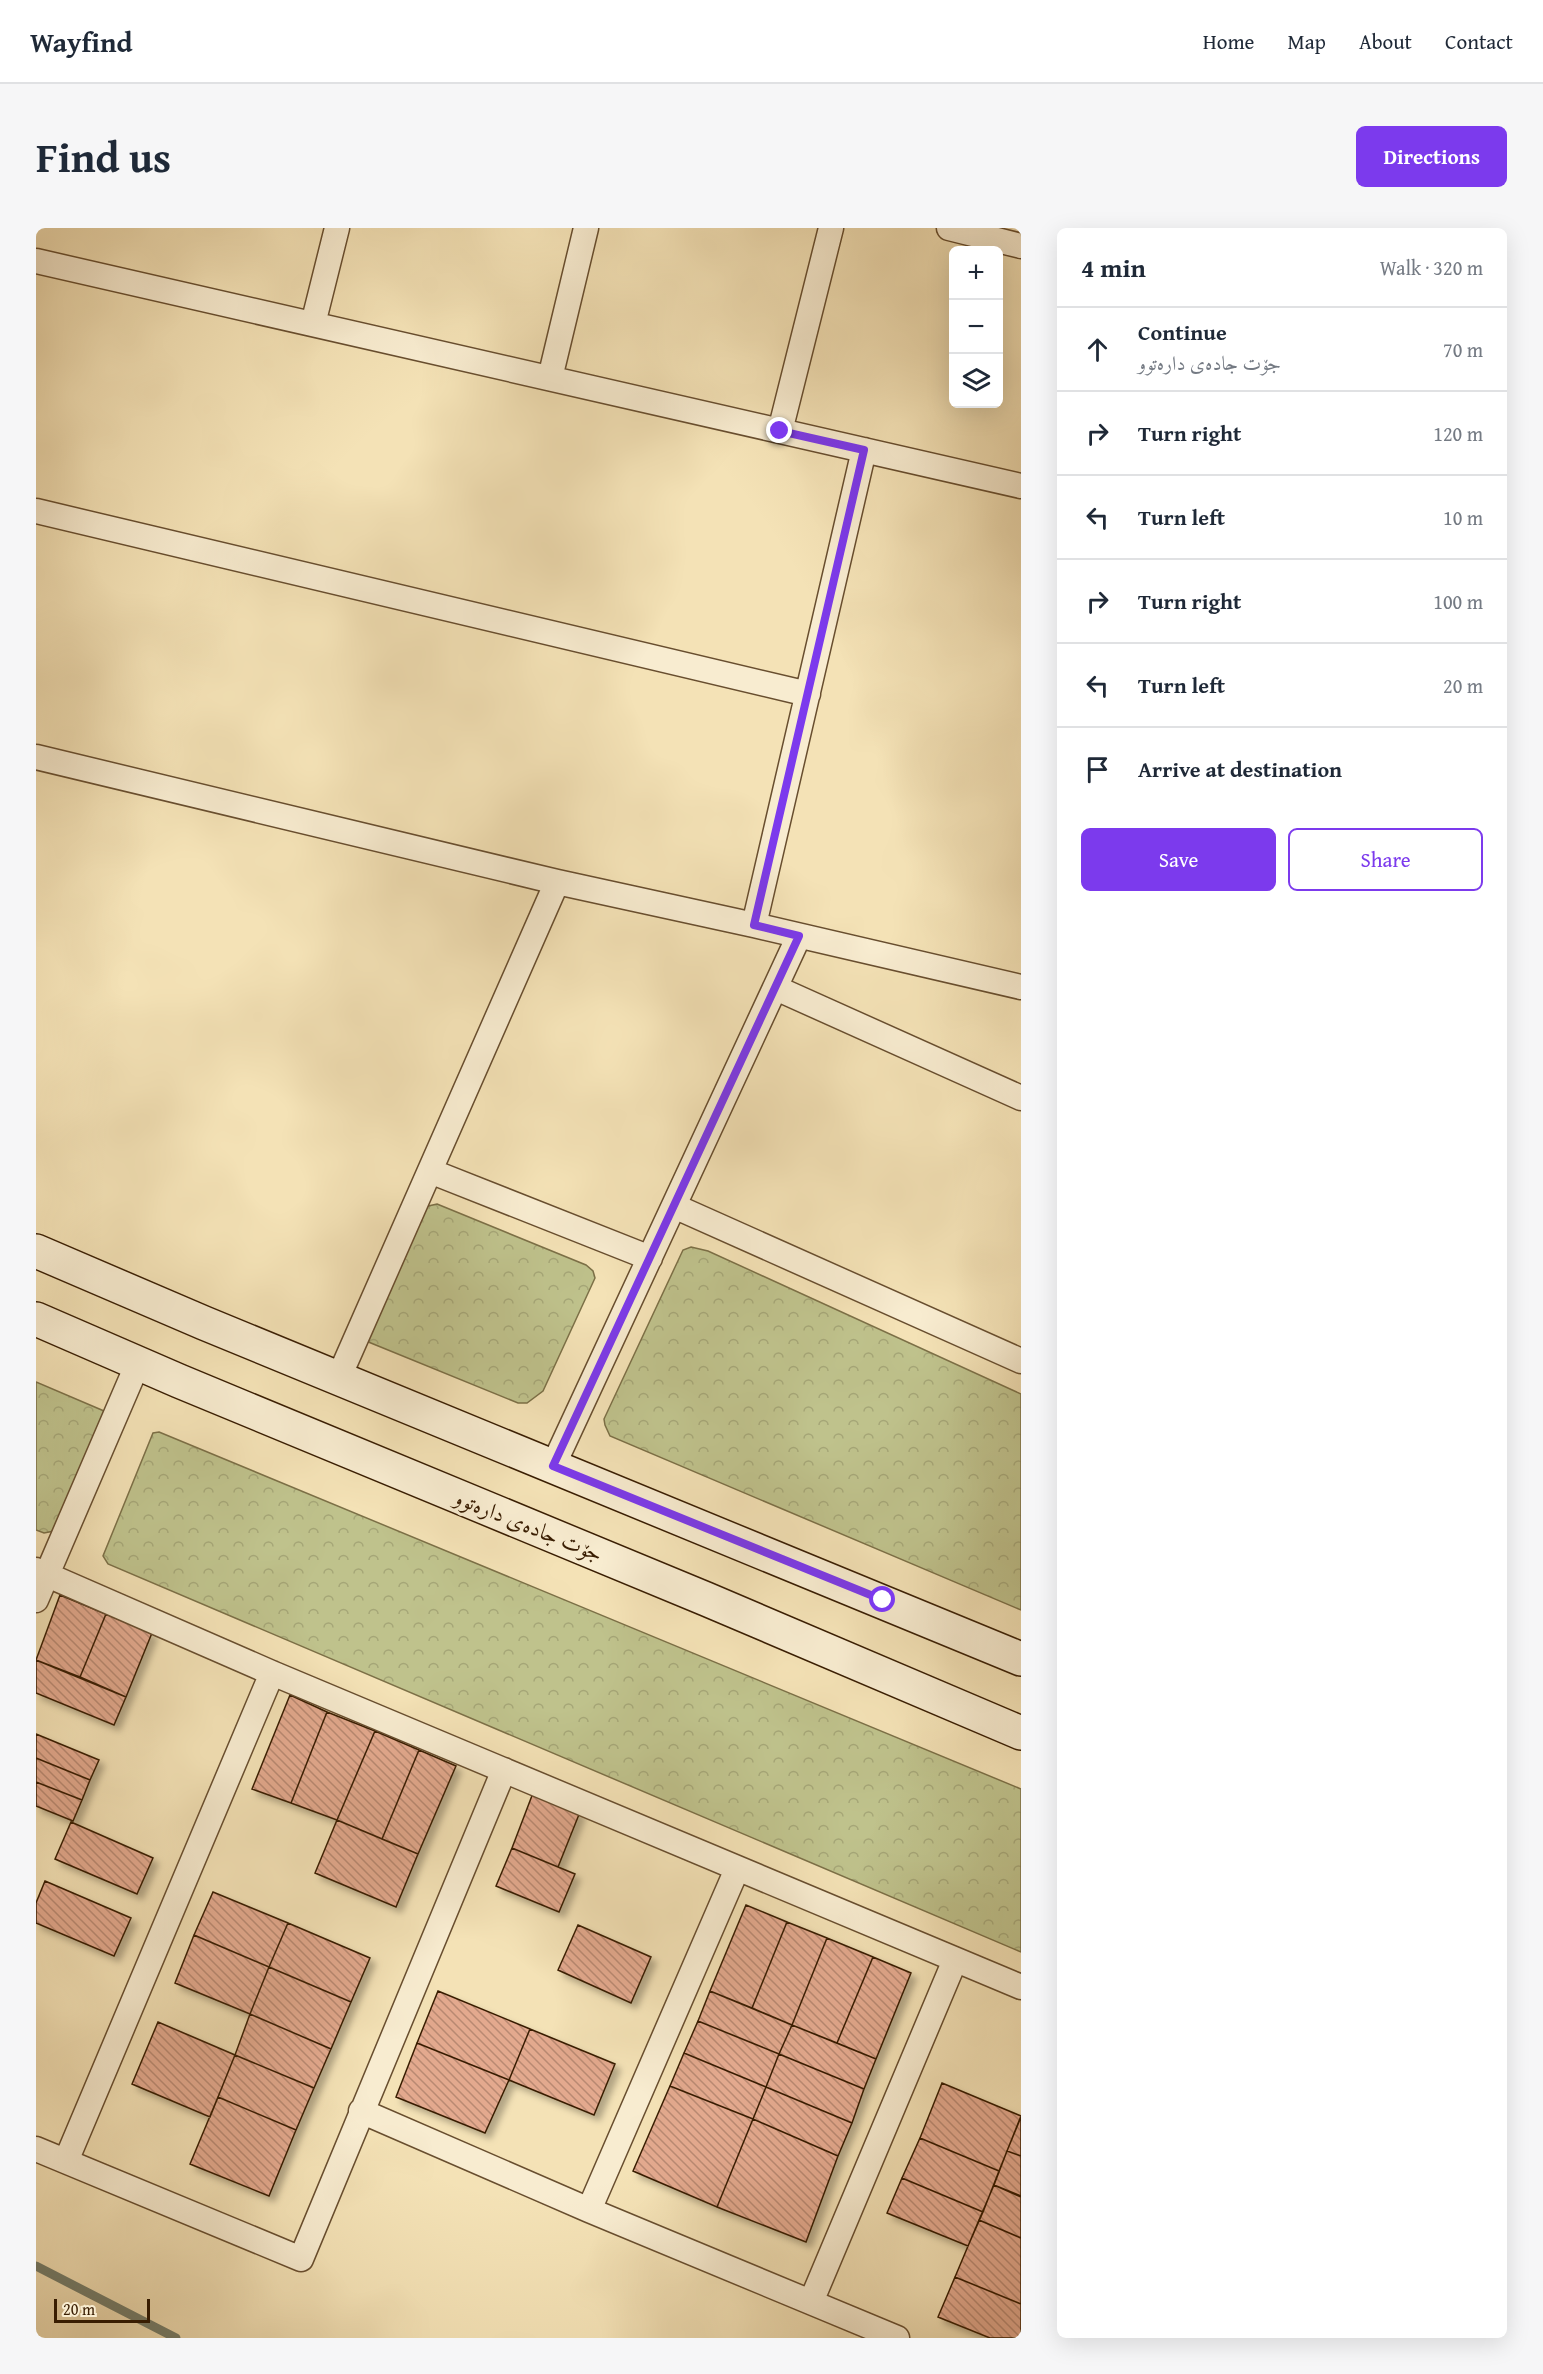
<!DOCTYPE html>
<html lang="en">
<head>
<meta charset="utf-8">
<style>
  body { margin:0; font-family:"Gentium Book Plus",Amiri,serif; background:#f6f6f7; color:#1f2937 }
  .controls { position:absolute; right:18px; top:18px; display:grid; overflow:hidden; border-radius:9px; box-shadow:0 6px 24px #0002 }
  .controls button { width:54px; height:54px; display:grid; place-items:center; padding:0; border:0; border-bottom:2px solid #e0e1e3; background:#fff; color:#1f2937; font:30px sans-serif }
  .scale { position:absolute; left:18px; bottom:15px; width:96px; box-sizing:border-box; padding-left:6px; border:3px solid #391d02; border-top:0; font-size:16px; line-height:21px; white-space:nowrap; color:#391d02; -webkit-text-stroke:4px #f8ecd0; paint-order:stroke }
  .stop { position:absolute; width:18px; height:18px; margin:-14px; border:4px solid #7c3aed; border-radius:50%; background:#fff }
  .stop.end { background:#7c3aed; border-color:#fff; box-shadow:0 2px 6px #0008 }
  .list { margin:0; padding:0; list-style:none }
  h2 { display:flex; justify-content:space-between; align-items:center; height:78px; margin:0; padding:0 24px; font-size:26px }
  h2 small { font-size:20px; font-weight:400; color:#747a83 }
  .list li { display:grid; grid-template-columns:39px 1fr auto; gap:18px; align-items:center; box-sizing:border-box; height:84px; padding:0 24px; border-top:2px solid #e0e1e3 }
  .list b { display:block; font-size:22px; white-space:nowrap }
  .list p { margin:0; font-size:20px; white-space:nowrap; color:#747a83 }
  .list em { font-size:20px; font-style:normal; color:#747a83 }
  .actions { display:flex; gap:12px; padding:18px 24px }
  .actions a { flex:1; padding:14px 0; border:2px solid #7c3aed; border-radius:9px; text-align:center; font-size:21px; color:#7c3aed }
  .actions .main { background:#7c3aed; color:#fff }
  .icon { flex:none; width:33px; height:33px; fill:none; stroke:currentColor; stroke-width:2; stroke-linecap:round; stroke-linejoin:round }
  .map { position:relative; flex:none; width:985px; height:2110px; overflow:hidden; border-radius:9px }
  header { display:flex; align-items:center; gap:36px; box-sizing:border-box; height:84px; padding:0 30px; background:#fff; border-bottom:2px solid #e0e1e3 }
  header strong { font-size:28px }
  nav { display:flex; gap:33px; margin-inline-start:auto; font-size:21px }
  .intro { display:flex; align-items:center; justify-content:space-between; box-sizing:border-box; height:144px; padding:0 36px }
  h1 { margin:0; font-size:42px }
  .button { padding:15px 27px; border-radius:9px; background:#7c3aed; color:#fff; font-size:21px; font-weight:700 }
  main { display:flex; gap:36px; padding:0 36px }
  aside { flex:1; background:#fff; border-radius:9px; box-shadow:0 6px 24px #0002 }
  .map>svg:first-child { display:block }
</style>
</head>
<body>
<header>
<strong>Wayfind</strong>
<nav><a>Home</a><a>Map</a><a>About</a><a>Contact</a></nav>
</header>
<div class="intro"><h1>Find us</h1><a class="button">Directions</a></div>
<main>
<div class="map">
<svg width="985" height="2110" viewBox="0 0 985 2110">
  <defs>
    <pattern id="forest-crowns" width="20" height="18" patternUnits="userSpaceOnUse" patternTransform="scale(1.5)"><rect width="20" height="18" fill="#bfc28c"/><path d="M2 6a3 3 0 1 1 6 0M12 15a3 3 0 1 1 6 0" fill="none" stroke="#a5a677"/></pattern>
    <pattern id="building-back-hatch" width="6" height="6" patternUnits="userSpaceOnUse" patternTransform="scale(1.5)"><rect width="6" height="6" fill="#e3a98e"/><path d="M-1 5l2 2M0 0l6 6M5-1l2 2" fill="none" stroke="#b98972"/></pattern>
    <filter id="shadow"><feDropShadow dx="5.5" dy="5.5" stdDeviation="3" flood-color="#0004"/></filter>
  </defs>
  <rect width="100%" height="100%" fill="#f4e2b6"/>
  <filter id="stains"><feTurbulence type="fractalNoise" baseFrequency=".00333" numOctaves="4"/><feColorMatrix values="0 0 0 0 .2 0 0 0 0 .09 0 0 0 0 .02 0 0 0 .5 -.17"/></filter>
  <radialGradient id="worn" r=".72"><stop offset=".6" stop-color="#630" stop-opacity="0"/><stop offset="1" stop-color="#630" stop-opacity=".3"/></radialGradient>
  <path fill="url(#forest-crowns)" stroke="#7c7047" stroke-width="1.5" d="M401,976L550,1037L557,1043L559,1050L507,1163L491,1175H482L330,1113L388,979Z
    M655,1019L672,1023L985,1166V1382L574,1208L569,1197L568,1191L647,1022Z
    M0,1154L68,1183L18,1303L8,1305L0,1302Z
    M123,1204L985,1561V1724L72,1336L67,1328L117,1205Z"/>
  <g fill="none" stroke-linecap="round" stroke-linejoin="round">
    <path stroke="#747d6b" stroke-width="9" d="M0,2038L140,2110"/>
  </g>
  <path fill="url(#building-back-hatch)" stroke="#391d02" stroke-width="1.5" filter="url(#shadow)" d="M24,1367L70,1386L44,1449L0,1432Z
    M70,1386L116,1405L90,1469L44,1449Z
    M0,1432L90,1469L78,1497L0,1465Z
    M254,1467L291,1484L255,1575L216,1561Z
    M291,1484L339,1503L301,1592L255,1575Z
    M339,1503L383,1522L346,1611L301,1592Z
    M0,1506L63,1532L54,1552L0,1530Z
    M383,1522L420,1538L382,1626L346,1611Z
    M0,1530L54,1552L46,1572L0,1554Z
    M0,1554L46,1572L37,1593L0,1578Z
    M497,1565L544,1584L522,1639L476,1620Z
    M301,1592L382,1626L360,1679L279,1645Z
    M35,1594L117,1630L101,1666L19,1631Z
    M476,1620L539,1646L523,1684L460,1658Z
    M9,1653L95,1690L78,1728L0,1695V1675Z
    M177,1664L252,1695L233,1739L158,1707Z
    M710,1677L751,1694L716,1780L674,1763Z
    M751,1694L791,1710L756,1797L716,1780Z
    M252,1695L334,1730L315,1774L233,1739Z
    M542,1697L615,1729L595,1775L522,1742Z
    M158,1707L233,1739L214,1786L139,1755Z
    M791,1710L837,1729L801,1815L756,1797Z
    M837,1729L875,1745L840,1831L801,1815Z
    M233,1739L315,1774L295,1821L214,1786Z
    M402,1763L494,1801L473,1852L381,1815Z
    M674,1763L756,1797L743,1826L662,1793Z
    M214,1786L295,1821L278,1860L199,1827Z
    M662,1793L743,1826L730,1859L648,1825Z
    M122,1794L199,1827L174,1889L96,1856Z
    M756,1797L840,1831L828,1861L743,1826Z
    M494,1801L579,1836L558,1887L473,1852Z
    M381,1815L473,1852L449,1905L360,1869Z
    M648,1825L730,1859L717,1891L634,1858Z
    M743,1826L828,1861L816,1895L730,1859Z
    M199,1827L278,1860L260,1902L182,1869Z
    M906,1855L985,1888L963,1943L884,1910Z
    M634,1858L717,1891L681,1979L597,1943Z
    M730,1859L816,1895L802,1928L717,1891Z
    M182,1869L260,1902L233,1968L154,1936Z
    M985,1889V1928L971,1923Z
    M717,1891L802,1928L770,2014L681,1979Z
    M884,1910L963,1943L947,1984L866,1950Z
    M971,1923L985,1928V1968L958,1957Z
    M866,1950L947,1984L932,2018L851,1985Z
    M958,1957L985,1969V2010L943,1992Z
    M943,1992L985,2010V2076L919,2049Z
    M919,2049L985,2076V2110H954L902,2089Z"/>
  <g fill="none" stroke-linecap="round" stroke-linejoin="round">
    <defs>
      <path id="minor" d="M913,0L985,18
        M0,33L985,258
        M277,96L301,0
        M514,150L550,0
        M744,203L795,0
        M0,283L772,466
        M0,529L521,654L718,697L985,759
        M718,697L828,222
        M740,760L985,870
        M394,943L614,1030
        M638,978L985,1133
        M303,1149L521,654
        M517,1238L763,708
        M0,1342L236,1445L985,1759
        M0,1372L102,1135
        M325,1883L553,1982L861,2110
        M0,1921L265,2031L468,1542
        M30,1933L236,1445
        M553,1982L701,1641
        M775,2074L919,1732"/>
      <path id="secondary" d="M0,1023L168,1095L985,1431
        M0,1091L143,1153L670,1371L985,1505"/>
    </defs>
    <use href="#minor" stroke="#684e2f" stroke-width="27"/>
    <use href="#secondary" stroke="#391d02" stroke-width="36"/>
    <use href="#minor" stroke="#f8ecd0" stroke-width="24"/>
    <use href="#secondary" stroke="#f8ecd0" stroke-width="33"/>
  </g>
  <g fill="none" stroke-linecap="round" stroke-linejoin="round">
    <path stroke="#7c3aed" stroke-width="8" d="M744,203L828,222L718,697L763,708L517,1238L847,1372"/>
  </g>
  <g text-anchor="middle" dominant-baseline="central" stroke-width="6" stroke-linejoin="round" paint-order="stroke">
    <g font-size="22" fill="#391d02" stroke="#f8ecd0">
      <text transform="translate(493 1297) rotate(22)">جۆت جادەی دارەتوو</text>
    </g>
  </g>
  <rect width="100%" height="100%" filter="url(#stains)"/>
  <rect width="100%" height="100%" fill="url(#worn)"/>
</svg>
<div class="controls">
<button>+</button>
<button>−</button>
<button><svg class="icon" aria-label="layers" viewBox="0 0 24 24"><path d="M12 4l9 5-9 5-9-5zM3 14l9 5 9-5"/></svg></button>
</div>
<div class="scale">20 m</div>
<div class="stop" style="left:847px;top:1372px"></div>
<div class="stop end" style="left:744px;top:203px"></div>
</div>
<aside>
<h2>4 min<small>Walk · 320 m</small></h2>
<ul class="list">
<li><svg class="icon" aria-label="ahead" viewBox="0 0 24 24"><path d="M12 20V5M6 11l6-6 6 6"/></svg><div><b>Continue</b><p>جۆت جادەی دارەتوو</p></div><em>70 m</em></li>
<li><svg class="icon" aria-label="right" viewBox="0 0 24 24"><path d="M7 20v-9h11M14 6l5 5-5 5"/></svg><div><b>Turn right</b></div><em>120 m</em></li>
<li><svg class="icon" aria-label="left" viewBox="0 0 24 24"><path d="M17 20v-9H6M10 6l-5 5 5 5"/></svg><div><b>Turn left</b></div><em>10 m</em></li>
<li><svg class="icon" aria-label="right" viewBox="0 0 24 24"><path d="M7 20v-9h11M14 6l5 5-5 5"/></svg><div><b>Turn right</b></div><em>100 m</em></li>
<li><svg class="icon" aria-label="left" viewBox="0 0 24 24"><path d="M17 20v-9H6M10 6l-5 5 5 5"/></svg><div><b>Turn left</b></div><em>20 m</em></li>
<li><svg class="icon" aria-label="arrive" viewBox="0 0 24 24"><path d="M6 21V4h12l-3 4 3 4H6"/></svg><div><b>Arrive at destination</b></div></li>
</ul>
<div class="actions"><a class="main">Save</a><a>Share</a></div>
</aside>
</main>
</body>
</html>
